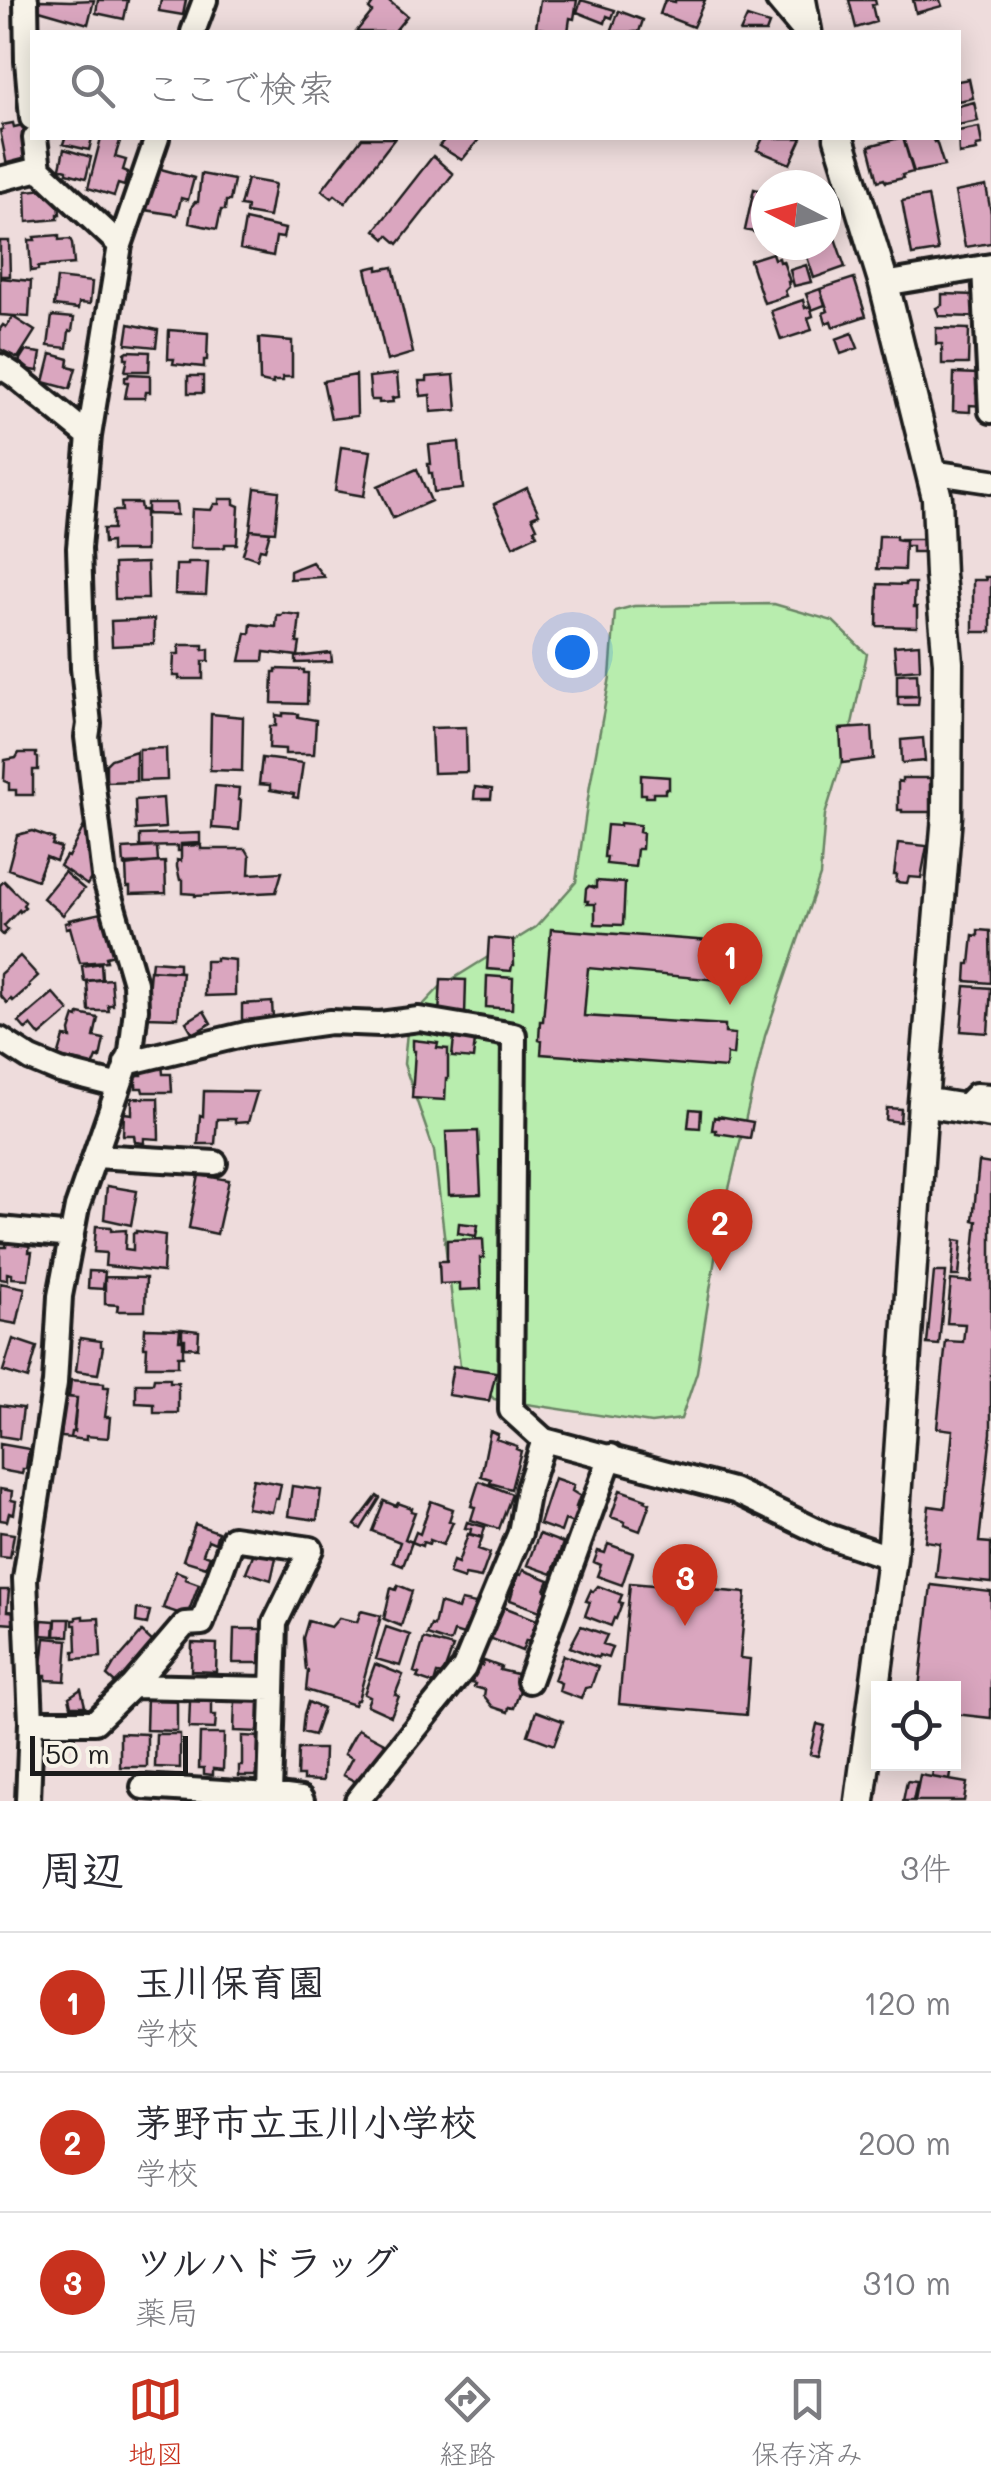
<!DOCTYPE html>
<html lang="ja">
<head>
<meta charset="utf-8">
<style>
  body { margin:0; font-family:Mali,"Klee One",sans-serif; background:#f2f2f3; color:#2b2b33 }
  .controls { position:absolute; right:30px; bottom:30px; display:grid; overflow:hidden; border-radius:0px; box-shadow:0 5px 25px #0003 }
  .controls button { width:90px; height:90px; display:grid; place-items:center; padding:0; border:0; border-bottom:2px solid #e1e1e2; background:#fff; color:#2b2b33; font:50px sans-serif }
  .compass { position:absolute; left:751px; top:170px; width:90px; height:90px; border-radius:50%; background:#fff; box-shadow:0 5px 25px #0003; rotate:276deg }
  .scale { position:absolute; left:30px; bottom:25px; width:158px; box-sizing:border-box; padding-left:10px; border:5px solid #1c1c1c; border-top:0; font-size:28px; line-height:35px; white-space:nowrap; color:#1c1c1c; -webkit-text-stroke:8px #f7f3e8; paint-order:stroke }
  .you { position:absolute; left:572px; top:652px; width:35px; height:35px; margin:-25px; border:8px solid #fff; border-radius:50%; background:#1a73e8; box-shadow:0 0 0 15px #1a73e833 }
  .badge { display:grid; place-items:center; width:65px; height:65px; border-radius:50%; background:#c8321e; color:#fff; font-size:32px; font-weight:700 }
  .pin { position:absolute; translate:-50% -82px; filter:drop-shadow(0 2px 5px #0008) }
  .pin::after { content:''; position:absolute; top:52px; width:35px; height:30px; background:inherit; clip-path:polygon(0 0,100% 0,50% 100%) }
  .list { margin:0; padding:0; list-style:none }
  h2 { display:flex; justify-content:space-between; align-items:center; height:130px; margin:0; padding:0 40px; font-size:42px }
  h2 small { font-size:32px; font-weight:400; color:#7c7c81 }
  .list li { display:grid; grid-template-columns:65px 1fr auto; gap:30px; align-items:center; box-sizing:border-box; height:140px; padding:0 40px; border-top:2px solid #e1e1e2 }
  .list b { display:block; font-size:38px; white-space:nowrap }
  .list p { margin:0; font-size:32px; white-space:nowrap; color:#7c7c81 }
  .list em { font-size:32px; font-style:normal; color:#7c7c81 }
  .icon { flex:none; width:55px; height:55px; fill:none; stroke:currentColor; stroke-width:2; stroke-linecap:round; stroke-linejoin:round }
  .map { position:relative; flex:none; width:991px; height:1801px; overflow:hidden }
  .search { position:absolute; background:#fff; box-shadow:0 5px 25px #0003; left:30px; right:30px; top:30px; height:110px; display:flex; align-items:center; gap:25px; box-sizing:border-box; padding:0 35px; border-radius:0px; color:#7c7c81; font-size:38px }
  .sheet { height:550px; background:#fff }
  nav { display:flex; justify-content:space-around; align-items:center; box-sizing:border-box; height:140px; border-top:2px solid #e1e1e2; background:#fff; font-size:28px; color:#7c7c81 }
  nav a { display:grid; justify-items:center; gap:5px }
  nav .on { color:#c8321e }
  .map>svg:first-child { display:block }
</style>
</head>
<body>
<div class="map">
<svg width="991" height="1801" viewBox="0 0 991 1801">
  <rect width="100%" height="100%" fill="#eedcdc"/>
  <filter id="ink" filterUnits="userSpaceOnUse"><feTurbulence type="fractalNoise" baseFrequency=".01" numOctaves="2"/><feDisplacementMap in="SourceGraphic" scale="20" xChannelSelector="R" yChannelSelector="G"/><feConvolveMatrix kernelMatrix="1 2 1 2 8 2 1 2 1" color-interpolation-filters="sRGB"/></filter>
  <g filter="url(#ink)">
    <path fill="#b8edae" stroke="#6a8465" stroke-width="2.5" d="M774,604L833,621L867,654L849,738L825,815L820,876L765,1036L720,1227L697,1372L681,1419L651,1423L494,1399L460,1366L434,1151L404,1064L408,1021L440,987L536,927L576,882L590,785L610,677L615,611L634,606Z"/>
    <path fill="#daa6bf" stroke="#1c1c1c" stroke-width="2.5" d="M38,0L70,1L94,0L88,24L36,9Z
      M98,0H128L124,19L96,13Z
      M161,0H186L183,15L159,11Z
      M375,0H388L407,16L394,32H356L372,12L369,9Z
      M540,0H577L574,19L570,18L568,32L536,28Z
      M581,0L615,10L612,18L607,16L605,23L577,12Z
      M665,0L675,2V0H705L693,27L660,14Z
      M849,0H875L876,4L872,5L876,22L856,28Z
      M913,0H940L942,6L916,13Z
      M619,11L643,20L639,32H611Z
      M747,17L769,24L766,32H740Z
      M969,79L973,98L958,101V81Z
      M974,102L978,121L958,125V106Z
      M13,123L14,127L28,124L37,164L8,171L0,130L3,129L2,125Z
      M979,127L982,145L976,146L977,151L959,154L958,131Z
      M65,138H92L89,150L63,144Z
      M101,138H121L115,157L126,160L123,170L128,172L124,186L118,184L114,196L88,188Z
      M362,138H395L345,203L335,195L332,198L322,190Z
      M446,138H480L462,160L439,146Z
      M763,138H802L790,164L757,150Z
      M899,138H903L913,172L902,175L903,178L886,182L884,179L878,181L869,146Z
      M903,138H932L934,142L936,141L944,166L914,172Z
      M64,149L91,157L86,178L67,173V170L60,168Z
      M433,156L453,174L398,244L388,235L385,239L375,230Z
      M157,168L194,178L188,200L181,198L177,215L145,210Z
      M201,174L234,180L230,201H226L225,210H221L217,229L189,223L192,206L195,202H198Z
      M247,179L275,184L269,217L246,213L247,207L240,206Z
      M986,186L991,213V243L965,247L955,192Z
      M54,188L58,191L60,214H58V219L27,222L26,191Z
      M754,189L766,192V235L745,230Z
      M928,196L938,251L912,255L902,201Z
      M245,220L285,229L283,238L276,237L273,256L240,249Z
      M828,227L832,239L835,238L845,267L814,278L803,245H826V228Z
      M59,235V240L70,239L72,243L74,264L38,267V270L31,271L29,240H35L34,237Z
      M0,241H9L10,276H0Z
      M772,253L774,259L779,258L780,262L783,261L790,282H788L789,287L785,291L787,296L764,303L750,260Z
      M806,265L811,282L794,286L790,270Z
      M378,266V270L393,267L413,353L387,361L366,269Z
      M0,278L31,281L29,317L0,315Z
      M57,278L92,282L90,304L79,303L78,309L54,306Z
      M854,278L866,316L833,327L831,321L826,323L823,313L828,311L820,289Z
      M820,289L825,305L812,310L806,294Z
      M942,294L979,295L978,317L939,316L936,308L942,305Z
      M803,300L805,308L810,306L813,316L808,318L812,330L781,340L771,311Z
      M52,316L74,318L72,331H69L67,348L48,346Z
      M13,317L35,331L18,358L0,349V329L3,325L6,327Z
      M129,324L158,330L156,347L126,344Z
      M936,328L969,329L968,364H942V344H936Z
      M169,330L208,333L207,360H204V367L173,364L174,359H168Z
      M852,333L858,348L841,354L836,339Z
      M259,338L292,341V377H283V381H273V384L260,381Z
      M25,351L41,353L38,371L19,368L20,359Z
      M128,351L150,352L149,371H125L128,358H125V353Z
      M51,354L69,359L68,366L76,368L70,389L44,382Z
      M954,373L979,374L976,393H983V406L970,405V412L953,411Z
      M129,374L150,375V392H146L145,398H125L128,382H125V377H128Z
      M397,374L399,397L392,398L393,402L379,403V400H371L369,377Z
      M356,375L357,416L331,419L323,381Z
      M454,375L457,410L431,412L430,395L421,396L419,381H427V377Z
      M188,376H203V393H188Z
      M459,442L463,489L434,492L432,473H429L428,464H431L429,445Z
      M341,447L371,451L364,496L335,491Z
      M417,469L431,501L393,518L378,486Z
      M255,488L279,491L275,532L250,530Z
      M527,488L539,514L532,517L537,528L534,529L537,535L513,546L494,504Z
      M219,499H234V504L239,506L237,544H225V547L221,548H190L192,509L211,510L214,504H219Z
      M121,503H140L141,510H145V551H111V542L104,543L103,529H113V511H122Z
      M147,503H176L177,515L147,514Z
      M250,530L270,532L265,550L260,549L257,559L243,554Z
      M879,536H896V539L905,541L904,570L877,569Z
      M901,539H928L927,552H912V546H905V541H901Z
      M188,562H208L206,595L175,594L176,565H188Z
      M312,562L324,577L290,579V571Z
      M147,563L148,599H115L114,564Z
      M985,577H991V632H973V580H986Z
      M905,583H915L914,607H917V627L877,626L878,584L905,585Z
      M283,613L300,615L297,643H300L298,656L264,652L263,661H240L246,633L250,634L251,624L276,627L277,615H282Z
      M154,619V644L112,646L111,621Z
      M919,644L920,669L896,671L894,646Z
      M179,645H203V650L209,649V661H203V679H179V676H173L174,654H179Z
      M331,653L332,662L296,663V657Z
      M276,669L304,670V673H308L307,704L272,703L273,672H276Z
      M917,673L918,696H897V674Z
      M919,696L918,705H898V697Z
      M283,713L298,714V717L316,720L314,754H285V749L269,748L270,726H276V715L283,716Z
      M211,714L243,717L242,771L210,770Z
      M466,727L467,772L433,773L431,728Z
      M872,727L874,759L842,763L840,729Z
      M923,738L925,761L902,763L901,740Z
      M166,748L167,780L139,781V749Z
      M136,751V781L106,782V764L111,759Z
      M19,753H36V757L38,758V770H33V795H16V790H9V783L4,781L5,760L16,758Z
      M262,758L303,763L298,798L293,797L294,794L270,790V785L259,784Z
      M641,775L669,777V789H665V793H653V797H646V794H641Z
      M902,778H930V812H902V810H898V781L902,782Z
      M215,786L239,788L238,800H241L239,830L212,828Z
      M475,787L492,789L491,799H474Z
      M163,798L165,828L136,830L135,800Z
      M620,823L640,825L639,832L643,833L642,849H637L635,867L606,864L607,857H604L607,825L620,826Z
      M84,826L98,834L87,853L94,857L91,863L98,867L87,885L60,866L66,856L68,857Z
      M32,831L54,839L52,845L61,848L56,861L46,857L37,880L8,869L17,835Z
      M200,833V843L181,844V851H178V846L140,847V835Z
      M898,843L927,846L921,878L909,877L907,883L896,882L897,875H894Z
      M201,845V849H246L250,856L249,874L282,872L276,892L195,896V894L183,893V880H180L177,867V860L181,861V846Z
      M157,847L158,862L124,866L123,849Z
      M165,862L166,893L130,894V887H127L126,864Z
      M64,872L84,889L63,915L43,898Z
      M4,881L25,902L23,905L25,907L20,912L19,910L4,926L8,930L3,935L0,932V885Z
      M596,881L625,883L623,925L595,924V904H587L588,901H585L586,889L589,886L596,888Z
      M106,912L115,955L106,957L107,961L80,963L70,927L66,928L65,923L70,922L69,920Z
      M551,929L723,942L722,953H729L728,966H721L718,980L588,968L584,1016L725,1025V1033L735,1034L733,1055L727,1054L726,1068L541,1054L542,1041L539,1040L540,1021H543Z
      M978,930L990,931L991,983L966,981L967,964H970L973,935L978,936Z
      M489,938L513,940L514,965H512L511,971L487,969Z
      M20,956L38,976L29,984L30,986L13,1001L11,999L7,1003L0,995V974Z
      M216,958L235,960V995L205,996V961H216Z
      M152,961L179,963V972L151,970Z
      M101,963L102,979L84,981L82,966Z
      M150,970L182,972L178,1018L146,1017Z
      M487,976L513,978L512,1009L486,1007Z
      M111,979L113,1005H108L109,1011H89L87,981Z
      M441,979L466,980L465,1016L439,1015Z
      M965,986L991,988L988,1033L961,1031Z
      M53,993L69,1011L40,1036L31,1025L26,1030L19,1022Z
      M272,1002L273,1019L242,1020V1004Z
      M204,1011L211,1023L193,1034L186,1022Z
      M79,1014L98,1018L94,1037L104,1039L100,1058L97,1057L93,1067L81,1065L82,1062L58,1057L64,1037L71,1038L70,1031L75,1016L78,1017Z
      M454,1038L475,1040L473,1059L452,1057Z
      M413,1040L430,1042L438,1043L437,1048L448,1049V1079H446L445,1100L412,1098L415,1051H413Z
      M141,1063H162L163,1074H171L172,1092H143L142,1088H136V1075H142Z
      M204,1091L257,1092L248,1122L235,1123V1119H217L215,1144H198L200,1115L203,1116Z
      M132,1098H158L159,1139L144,1138V1143L135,1142L134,1135H123L124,1113L132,1114Z
      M887,1108L901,1109L900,1122L886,1120Z
      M690,1109L701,1110L700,1128L688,1127Z
      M718,1116L753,1122L750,1138L716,1133V1130H712L714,1117L718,1118Z
      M478,1131L481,1194L449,1195L446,1132Z
      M979,1162L991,1164V1433L979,1542L991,1543V1583L936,1577L940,1543L925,1541L929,1506L945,1508L953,1430L937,1428L946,1341L963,1342L965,1324L947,1323L951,1280L971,1282L977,1221L973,1220Z
      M199,1175L229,1180L217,1234L189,1228Z
      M107,1186L137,1191L131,1225L104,1219Z
      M459,1223L478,1225L476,1236L458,1233Z
      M96,1226L111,1227V1231L126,1230L125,1249L133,1250V1233H136V1231L165,1235L163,1272L105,1266L106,1253L94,1252Z
      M7,1238L30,1241L29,1252H32L28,1279L12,1278V1274L7,1273V1280L0,1279V1247H6Z
      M483,1239L484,1258H480L481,1289L460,1290V1283L440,1284L439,1261H447V1240Z
      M955,1240L962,1241L959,1276H952Z
      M89,1271L105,1272L103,1289L88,1288Z
      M934,1272H946L939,1345L927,1344Z
      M105,1277L146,1278L145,1311H117L118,1305L105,1304Z
      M0,1283L25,1288L17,1324L0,1321Z
      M145,1328L180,1329L179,1340H183V1356H178V1366H146L147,1347H144Z
      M182,1329L199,1331L198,1348L185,1347V1339H182Z
      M80,1338L101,1341V1346L103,1347L98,1374L76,1371Z
      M13,1339L37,1347L28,1379L3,1371Z
      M453,1366L496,1372L489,1401L448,1395Z
      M154,1378H170V1382H178V1413H154V1404L136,1403V1383H153Z
      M71,1380L104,1383V1387H109L105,1417H110L108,1438L86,1436V1440L70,1438L71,1432H74L77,1398L69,1397Z
      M65,1397L77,1398L73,1432H71L70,1438L61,1437Z
      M0,1405L23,1408L19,1439L0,1436Z
      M490,1431L498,1434L496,1439L517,1446L516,1449L521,1451L511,1489L490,1483L491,1479L481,1476Z
      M0,1444L29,1449L26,1469H23L22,1474L0,1470Z
      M554,1478L574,1485L572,1491L580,1496L576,1507L582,1509L576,1524L565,1520L561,1532L539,1524Z
      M253,1479L281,1484L278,1499H275L272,1512L247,1508Z
      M479,1481L512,1494L499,1529L471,1520L475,1507L471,1506Z
      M292,1486L321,1490L317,1520L288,1516Z
      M0,1489L12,1491L11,1500L16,1501L14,1514L9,1513L7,1521L0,1520Z
      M620,1490L646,1499L645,1501L650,1503L640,1531L624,1525L625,1522L611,1517Z
      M377,1496L380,1498L361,1529L355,1525Z
      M384,1501L396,1506L398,1503L412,1508L411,1511L415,1512L405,1539L412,1542L416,1532L420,1534L431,1501L453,1509L449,1521L453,1522L443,1545L430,1540L429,1544L423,1542L422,1546L412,1542L403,1566L393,1562L400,1542L372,1531Z
      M467,1522L485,1527L482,1537L470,1534L471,1529L465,1528Z
      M195,1524L218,1532L215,1543L208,1540L203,1554L210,1556L206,1567L183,1560Z
      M0,1532L14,1534L10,1558L0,1557Z
      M468,1534L482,1538L478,1549L490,1553L481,1578L465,1575L464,1579L449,1574L453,1561L458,1563Z
      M539,1534L563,1543L552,1574L527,1565Z
      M608,1544L633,1553L622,1585L597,1576L601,1565L594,1562L598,1551L605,1553Z
      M257,1545L277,1553L271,1580L246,1572Z
      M523,1570L549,1580L545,1590L547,1591L540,1611L510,1600L518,1574L521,1575Z
      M176,1571L186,1575L185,1579L199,1584L187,1616L163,1608Z
      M630,1583L746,1593L740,1658L750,1659L746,1715L619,1704Z
      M398,1585L412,1591L401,1626L384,1619L391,1588L396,1590Z
      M931,1585L991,1592V1718L954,1714V1688H919Z
      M598,1586L622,1595L619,1602L622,1603L616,1619L614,1618L611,1626L585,1616L590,1602L586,1601L591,1590L593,1592Z
      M0,1590H9L7,1611L17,1612V1623L14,1624L0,1623Z
      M461,1601L476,1604L478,1607L470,1637L454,1632L451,1641L448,1642L427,1635L431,1625L434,1626L439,1603L458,1609Z
      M504,1607L537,1620L530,1641L526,1640L522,1651L492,1639V1637L486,1635L497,1612L501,1614Z
      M137,1609L150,1611L147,1624L136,1622Z
      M361,1611L381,1616L358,1700H356L354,1705L306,1690L308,1671L306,1670L303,1638L308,1621L331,1627L339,1618L357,1622Z
      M83,1616V1619L99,1618L101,1657L74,1659V1651H77L76,1625H73V1620H76V1617Z
      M56,1619H70L69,1636H55Z
      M42,1620L55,1621L54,1636L41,1635Z
      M581,1626L607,1635L603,1644L612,1647L608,1658L599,1655L598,1658L570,1647Z
      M386,1627L410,1635L400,1666L376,1659Z
      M234,1629H262L261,1663H233Z
      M142,1632L153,1642L116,1684L107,1676L114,1664Z
      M45,1638L68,1640L65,1681L46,1680V1675H41Z
      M424,1639L453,1647L443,1675L437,1674L434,1684L417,1678L419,1674L414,1672Z
      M192,1643L217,1644L216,1672L191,1671Z
      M563,1655L598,1667L591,1687L585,1688L581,1699L559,1691L561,1683L554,1680Z
      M484,1661L501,1667L500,1670L525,1676L514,1708L509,1707L508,1712L493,1707L484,1696L485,1690L474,1687L475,1684L471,1683L477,1665L482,1666Z
      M375,1664L403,1675L395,1695L399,1696L391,1716L367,1705L370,1697L364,1694Z
      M81,1689L85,1706H71L69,1697Z
      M147,1696L177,1697V1731L146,1730Z
      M235,1700L261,1701V1732L234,1731Z
      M190,1701L212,1702V1715H216L215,1729L189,1728Z
      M308,1702L323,1709L314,1735L302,1732L304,1714Z
      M536,1711L563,1721L554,1745L528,1735Z
      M817,1724L825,1726L818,1756L810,1754Z
      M358,1729L388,1745L366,1787L343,1775L352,1758L344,1754Z
      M120,1733L147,1734V1767H120Z
      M156,1734H180V1768L155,1767Z
      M200,1734H224L223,1770L213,1769V1775L204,1774V1768H199Z
      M242,1736L261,1737V1776H239V1766H242Z
      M298,1749H324L323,1781L303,1780V1776H297Z
      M934,1765L952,1768L950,1780L932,1777Z
      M920,1775L967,1783L964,1801H915Z
      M907,1781L917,1782L913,1801H903Z"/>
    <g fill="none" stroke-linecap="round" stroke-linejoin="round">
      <defs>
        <path id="minor" d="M26,0L27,61L32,118
          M778,0L805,32
          M193,32L205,0
          M35,138L39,169L120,245
          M0,179L39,169
          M984,267L991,411
          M884,284L991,266
          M0,366L14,375L89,436
          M931,472L991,481
          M0,1039L31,1059L60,1071L119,1086
          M126,1063L246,1034L330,1022L380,1024L419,1019L514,1035L511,1410L544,1440L735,1491L828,1536L892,1558
          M964,1107L976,1095L991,1096
          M95,1156L215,1163
          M0,1229L72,1236
          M529,1681L611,1456
          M132,1686L272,1689
          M31,1722H95L132,1686L185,1624L202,1623L233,1538L311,1549L275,1623L270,1795L143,1787
          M270,1795L301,1799L302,1801
          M28,1801L31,1722L25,1579L55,1383L60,1296L77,1207L131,1052L136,1009L135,983L104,876L87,737L89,724L83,668L79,548L89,436L120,245L157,138
          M357,1801L464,1668L520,1533L528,1489L544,1440"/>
        <path id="tertiary" d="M801,0L807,32
          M839,138L884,284L937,498L940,575L948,662L947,816L923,1102L892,1558L860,1801
          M923,1102L991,1113"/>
      </defs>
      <use href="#minor" stroke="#1c1c1c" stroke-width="30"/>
      <use href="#tertiary" stroke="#1c1c1c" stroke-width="35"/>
      <use href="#minor" stroke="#f7f3e8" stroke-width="22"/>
      <use href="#tertiary" stroke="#f7f3e8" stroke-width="28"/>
    </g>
  </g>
</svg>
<div class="controls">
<button><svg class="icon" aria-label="locate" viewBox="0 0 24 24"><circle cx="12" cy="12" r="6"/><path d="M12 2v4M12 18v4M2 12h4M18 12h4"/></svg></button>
</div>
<svg class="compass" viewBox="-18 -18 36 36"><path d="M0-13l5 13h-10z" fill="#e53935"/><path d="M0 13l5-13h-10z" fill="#7c7c81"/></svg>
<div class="scale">50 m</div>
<div class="you"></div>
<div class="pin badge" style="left:730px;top:1005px">1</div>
<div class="pin badge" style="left:720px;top:1271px">2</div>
<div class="pin badge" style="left:685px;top:1626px">3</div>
<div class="search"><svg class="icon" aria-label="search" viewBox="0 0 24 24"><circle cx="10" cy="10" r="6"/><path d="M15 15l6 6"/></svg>ここで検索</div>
</div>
<section class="sheet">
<h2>周辺<small>3件</small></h2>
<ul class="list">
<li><span class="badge">1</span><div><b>玉川保育園</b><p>学校</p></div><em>120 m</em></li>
<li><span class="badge">2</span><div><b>茅野市立玉川小学校</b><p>学校</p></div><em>200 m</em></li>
<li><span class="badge">3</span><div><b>ツルハドラッグ</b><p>薬局</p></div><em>310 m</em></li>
</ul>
</section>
<nav>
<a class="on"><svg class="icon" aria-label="map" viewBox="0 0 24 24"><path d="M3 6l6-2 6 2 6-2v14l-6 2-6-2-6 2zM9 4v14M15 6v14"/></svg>地図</a>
<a><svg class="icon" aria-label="directions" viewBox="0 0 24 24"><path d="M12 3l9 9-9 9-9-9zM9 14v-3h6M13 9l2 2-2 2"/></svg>経路</a>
<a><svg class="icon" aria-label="saved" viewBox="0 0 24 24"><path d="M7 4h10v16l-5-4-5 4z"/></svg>保存済み</a>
</nav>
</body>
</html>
